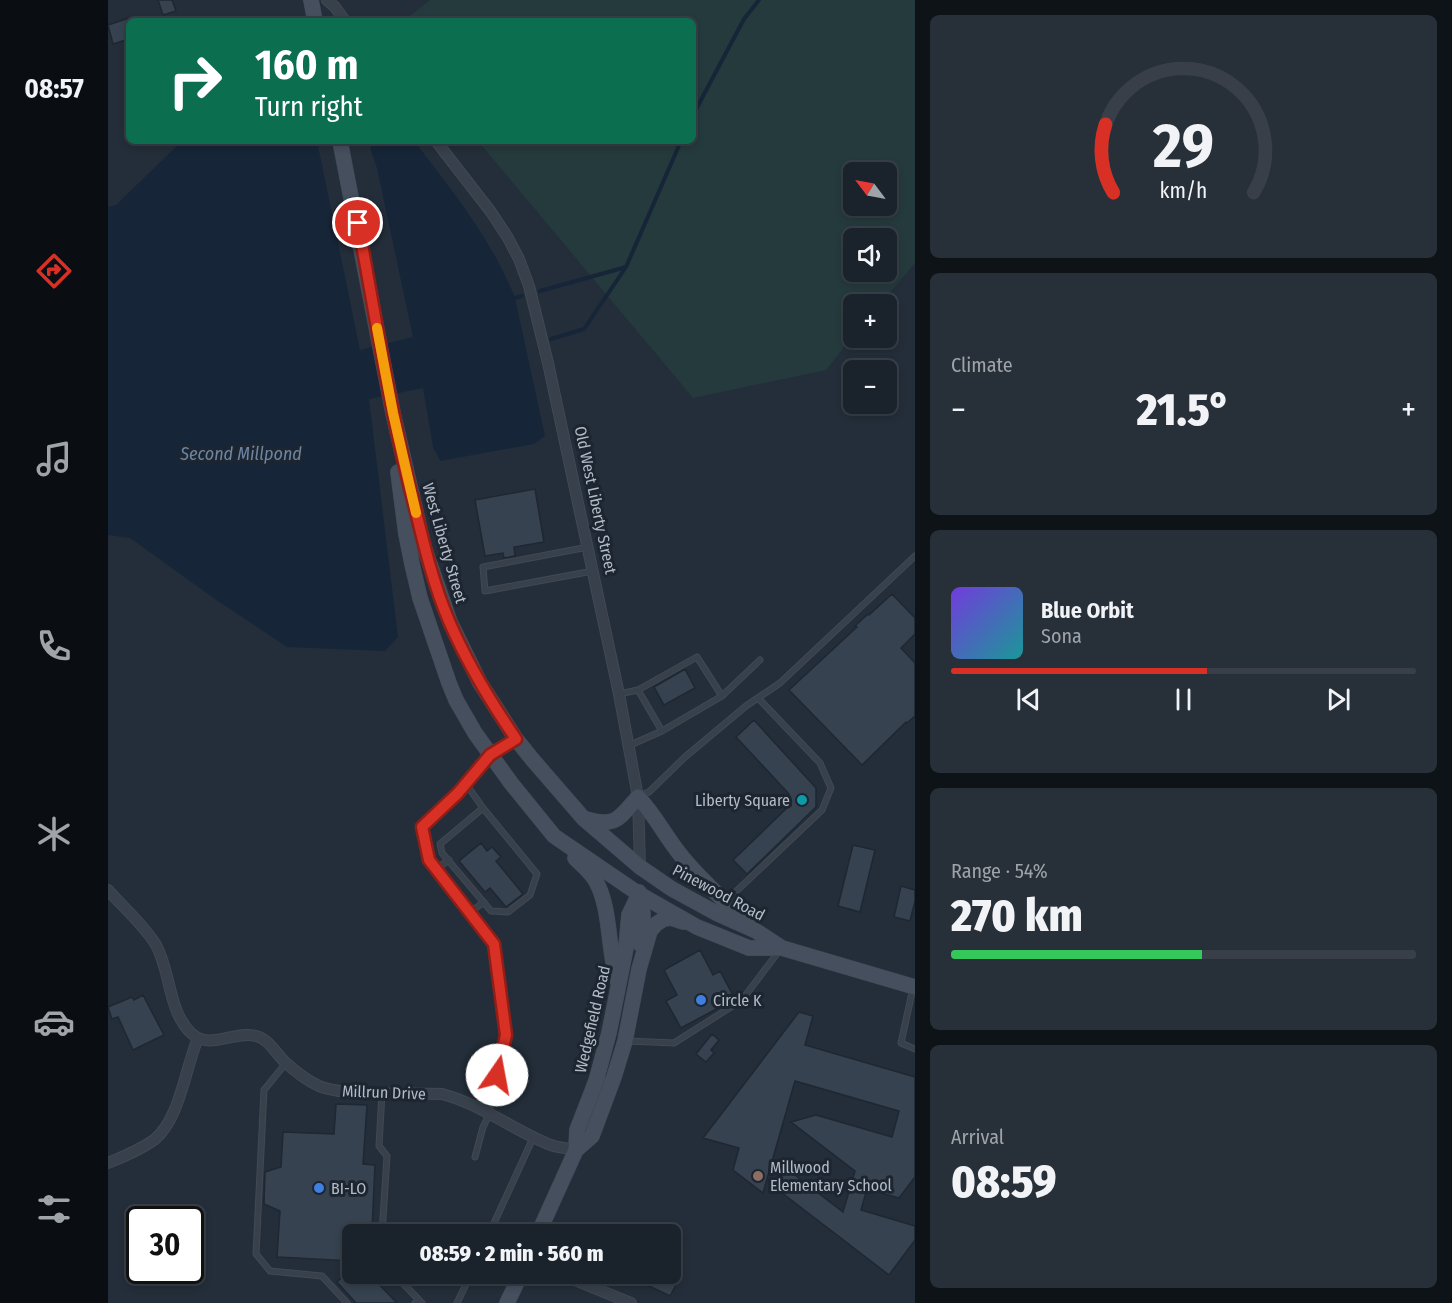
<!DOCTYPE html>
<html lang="en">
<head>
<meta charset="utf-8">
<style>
	:root { --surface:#1a222c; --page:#272f38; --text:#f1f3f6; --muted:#9fa4a9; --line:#383f48; --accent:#d93025 }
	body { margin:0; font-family:"Fira Sans Condensed",sans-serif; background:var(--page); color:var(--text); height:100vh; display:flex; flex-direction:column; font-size:22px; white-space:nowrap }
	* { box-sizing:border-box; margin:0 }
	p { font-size:20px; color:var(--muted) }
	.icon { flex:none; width:33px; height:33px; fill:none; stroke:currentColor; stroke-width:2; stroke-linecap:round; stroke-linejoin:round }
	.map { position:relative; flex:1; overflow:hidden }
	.drawer { display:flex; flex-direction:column; gap:15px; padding:15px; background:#0e1318; width:537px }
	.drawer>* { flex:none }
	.hud { position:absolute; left:18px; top:18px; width:570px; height:126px; border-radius:9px; box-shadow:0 3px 9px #0003,0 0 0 2px var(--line); background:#0b6e4f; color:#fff; overflow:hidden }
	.needle { width:39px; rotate:302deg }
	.fabs { position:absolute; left:735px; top:162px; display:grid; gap:12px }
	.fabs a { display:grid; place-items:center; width:54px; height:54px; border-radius:9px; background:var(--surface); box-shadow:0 3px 9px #0003,0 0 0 2px var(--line); font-size:30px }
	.speed { position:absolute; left:18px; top:1206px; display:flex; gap:12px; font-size:30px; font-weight:700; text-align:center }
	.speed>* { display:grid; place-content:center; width:78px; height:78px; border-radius:50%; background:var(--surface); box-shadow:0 3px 9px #0003,0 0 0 2px var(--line); line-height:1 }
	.speed .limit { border:3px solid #111; border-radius:9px; background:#fff; color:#111 }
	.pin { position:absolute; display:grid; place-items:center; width:51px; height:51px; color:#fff; margin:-26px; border:3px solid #fff; border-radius:50%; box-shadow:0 2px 6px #0007 }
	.me { position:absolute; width:66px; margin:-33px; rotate:12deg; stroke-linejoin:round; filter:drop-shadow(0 0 4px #0008) }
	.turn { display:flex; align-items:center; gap:21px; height:126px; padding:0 30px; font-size:27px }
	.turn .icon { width:78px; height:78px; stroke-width:2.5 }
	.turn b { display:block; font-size:42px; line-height:51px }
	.big { font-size:45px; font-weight:800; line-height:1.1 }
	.drawer .widget { flex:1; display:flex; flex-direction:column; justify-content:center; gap:9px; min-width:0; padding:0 21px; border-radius:9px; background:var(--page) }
	.drawer .dial { align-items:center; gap:0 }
	.dial svg { height:156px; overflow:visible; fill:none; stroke:var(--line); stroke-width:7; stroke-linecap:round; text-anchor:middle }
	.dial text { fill:var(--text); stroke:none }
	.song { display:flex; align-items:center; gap:18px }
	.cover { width:72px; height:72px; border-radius:9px; background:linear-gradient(135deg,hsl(260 70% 55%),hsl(180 70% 35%)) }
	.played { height:6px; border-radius:3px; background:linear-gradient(90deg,var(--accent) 55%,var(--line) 55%) }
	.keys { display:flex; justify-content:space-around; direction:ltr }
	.heat { display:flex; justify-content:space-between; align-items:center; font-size:33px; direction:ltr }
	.charge { height:9px; border-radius:4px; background:linear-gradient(90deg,#34c759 54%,var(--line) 0) }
	.trip { position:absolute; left:234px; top:1224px; width:339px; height:60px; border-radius:9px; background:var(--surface); box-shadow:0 3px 9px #0003,0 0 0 2px var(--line); font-weight:800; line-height:60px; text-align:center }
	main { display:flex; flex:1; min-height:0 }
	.menu { display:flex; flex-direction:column; width:108px; justify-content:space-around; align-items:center; background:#0a0e12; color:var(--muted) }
	.menu .icon { width:42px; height:42px }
	.menu .selected { color:var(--accent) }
	.menu b { font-size:27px; color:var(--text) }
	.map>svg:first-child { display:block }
	.green { fill:#253a3c; fill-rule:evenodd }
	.water { fill:#172538 }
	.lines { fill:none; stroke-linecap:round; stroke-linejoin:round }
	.stream { stroke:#172538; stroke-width:4 }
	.building { fill:#364250; stroke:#1e2732; stroke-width:1.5 }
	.lane-casing { stroke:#404954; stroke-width:7 }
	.street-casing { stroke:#404954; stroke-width:12 }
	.secondary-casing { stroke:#404954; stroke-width:16 }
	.lane { stroke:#37404b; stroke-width:5 }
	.street { stroke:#37404b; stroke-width:10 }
	.secondary { stroke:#454f5e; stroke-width:15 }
	.route-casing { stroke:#8d1f18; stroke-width:15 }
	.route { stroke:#d93025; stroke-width:10 }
	.slow { stroke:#f59e0b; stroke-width:10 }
	.culture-dot { fill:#0f9aa8; stroke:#1c2530; stroke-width:2 }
	.shop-dot { fill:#3f7fe0; stroke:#1c2530; stroke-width:2 }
	.education-dot { fill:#8d6e63; stroke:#1c2530; stroke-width:2 }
	.labels { text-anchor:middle; stroke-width:6; stroke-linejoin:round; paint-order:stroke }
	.street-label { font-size:16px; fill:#b2bbc6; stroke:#1c2530 }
	.poi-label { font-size:16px; fill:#b2bbc6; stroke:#1c2530; text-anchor:start }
	.water-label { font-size:18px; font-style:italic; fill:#6d86a4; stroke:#1c2530 }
</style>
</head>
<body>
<main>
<nav class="menu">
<b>08:57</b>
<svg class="icon selected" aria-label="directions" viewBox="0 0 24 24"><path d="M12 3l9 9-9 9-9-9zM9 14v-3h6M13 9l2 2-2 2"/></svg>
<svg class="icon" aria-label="music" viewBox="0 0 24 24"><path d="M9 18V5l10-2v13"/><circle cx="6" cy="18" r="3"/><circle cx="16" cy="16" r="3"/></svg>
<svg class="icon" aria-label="phone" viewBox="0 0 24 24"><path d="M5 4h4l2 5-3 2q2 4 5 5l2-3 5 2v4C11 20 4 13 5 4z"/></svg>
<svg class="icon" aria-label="climate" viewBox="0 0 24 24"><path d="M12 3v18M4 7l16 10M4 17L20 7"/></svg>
<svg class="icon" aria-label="car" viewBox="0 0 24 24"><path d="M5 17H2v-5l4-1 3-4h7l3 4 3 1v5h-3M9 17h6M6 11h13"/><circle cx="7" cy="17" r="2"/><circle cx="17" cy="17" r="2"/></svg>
<svg class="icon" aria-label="filters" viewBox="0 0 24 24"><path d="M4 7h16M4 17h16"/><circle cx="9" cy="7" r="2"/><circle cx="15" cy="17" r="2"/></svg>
</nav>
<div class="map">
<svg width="807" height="1303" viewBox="0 0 807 1303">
	<rect width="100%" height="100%" fill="#232e3a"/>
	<path class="green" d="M 322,0 L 807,0 L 807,263 L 772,304 L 746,304 L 745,336 L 718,370 L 585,398 L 370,141 L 585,141 L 585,21 L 295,21 ZM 746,172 L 778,172 L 778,206 L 746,206 ZM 746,238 L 778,238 L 778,272 L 746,272 Z"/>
	<path class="water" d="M 74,141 L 209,141 L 252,350 L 305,337 L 269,168 L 263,151 L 262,141 L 306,141 C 344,190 384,240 407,298 L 437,436 L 426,444 L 332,461 L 325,447 L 315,388 L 261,399 L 290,637 L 277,651 L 179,647 L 107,599 L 22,538 L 0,535 L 0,207 L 8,205 Z"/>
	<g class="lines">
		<path class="stream" d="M 585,115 L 636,19 L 651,0
			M 432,291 L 518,267
			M 407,298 L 414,296
			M 443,339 L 476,329 L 518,267 L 573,141"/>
	</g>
	<path class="building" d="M 50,0 L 64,0 L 68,11 L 55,15 Z
		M 21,18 L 21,39 L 5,44 L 0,25 Z
		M 427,489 L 436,542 L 406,547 L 407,556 L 396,558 L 395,553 L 377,556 L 367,500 Z
		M 784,594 L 807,618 L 807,634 L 793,648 L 807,663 L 807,716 L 799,723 L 798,722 L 754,765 L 681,690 L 749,627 L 747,626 L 760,614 L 761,615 Z
		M 577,669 L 587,688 L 556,705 L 546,687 Z
		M 646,720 L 708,788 L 708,807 L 639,874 L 625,860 L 681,806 L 681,794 L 628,737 Z
		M 373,843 L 379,851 L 384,847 L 393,857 L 388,861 L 415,894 L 398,907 L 382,888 L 377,892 L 351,861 Z
		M 745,845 L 767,850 L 752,912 L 730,906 Z
		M 793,886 L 807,890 L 807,901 L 802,921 L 786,917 Z
		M 592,950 L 605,975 L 612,971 L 627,999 L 573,1028 L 558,1001 L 569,995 L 556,970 Z
		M 35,995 L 56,1035 L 25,1050 L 10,1017 L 4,1019 L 0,1007 L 24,997 L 26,1000 Z
		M 691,1012 L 705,1016 L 697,1045 L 807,1077 L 807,1177 L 791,1198 L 759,1189 L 753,1210 L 807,1226 L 807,1240 L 781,1275 L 665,1186 L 679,1169 L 735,1212 L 747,1171 L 683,1122 L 708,1115 L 784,1137 L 791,1111 L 687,1081 L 655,1193 L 625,1170 L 631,1148 L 595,1138 Z
		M 604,1034 L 611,1040 L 603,1050 L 606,1053 L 598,1062 L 588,1054 Z
		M 228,1104 L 259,1105 L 255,1164 L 267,1165 L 264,1230 L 253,1230 L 253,1234 L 244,1234 L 244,1261 L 169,1257 L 172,1211 L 156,1204 L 157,1172 L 173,1167 L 175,1132 L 226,1134 Z
		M 244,1268 L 244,1274 L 261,1274 L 289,1303 L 248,1303 L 229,1282 Z
		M 543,1274 L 556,1274 L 570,1281 L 562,1296 L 537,1284 Z"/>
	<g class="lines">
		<g class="lane-casing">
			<path id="lane" d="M 480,547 L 375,567 L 377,591 L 485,571
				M 511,694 L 530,690
				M 614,696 L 652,660
				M 520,746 L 554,731 L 614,696 L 589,657 L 530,690 L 554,731
				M 358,784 L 375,808 L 332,844 L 334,853 L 383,911 L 400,912 L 422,895 L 429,874 L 375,808
				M 531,796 L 541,792 L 577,757 L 638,706 L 672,683 L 807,556
				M 328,869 L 341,860
				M 619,900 L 714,810 L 723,788 L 712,763 L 650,698
				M 361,913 L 376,902
				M 805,988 L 793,1043 L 807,1049
				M 519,1041 L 566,1043 L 634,1000 L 671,951
				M 178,1063 L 156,1090 L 148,1254 L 162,1271 L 214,1276 L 239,1303
				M 367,1157 L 375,1127 L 382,1113
				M 274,1234 L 279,1156 L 271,1146 L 274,1092
				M 381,1234 L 425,1138
				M 286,1274 L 311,1300
				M 307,1303 L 311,1300 L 314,1303
				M 349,1303 L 363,1274"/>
		</g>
		<g class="street-casing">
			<path id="street" d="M 219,0 L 227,7 L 237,21
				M 328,141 L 383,212 L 400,238 L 411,259 L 421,286 L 440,363 L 511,694 L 530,797 L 532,867
				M 0,890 C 15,907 37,926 48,945 C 63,972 60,1011 83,1033 C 102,1051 126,1030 148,1036 C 161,1039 168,1054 178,1063 C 187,1071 200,1081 211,1086 C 236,1097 303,1092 334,1094 C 372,1104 404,1129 440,1144 C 449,1148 459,1148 468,1150
				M 378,1111 L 385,1095 L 397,1035 L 386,944 L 321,860 L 314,827 L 350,793 L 382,755 L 408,739
				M 0,1163 C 15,1157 33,1149 46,1140 C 72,1119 77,1069 90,1038
				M 452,1274 L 523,1303"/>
		</g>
		<g class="secondary-casing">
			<path id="secondary" d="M 203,0 L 207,21
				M 232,141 L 285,413 L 316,547 L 342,622 L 372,683 L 408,739 L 424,759 L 476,819 L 532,867 L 564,889 L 610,914 L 648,931 L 674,948 L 807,987
				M 290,472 L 298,534 L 304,564 L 312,598 L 341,683 L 348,700 L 367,733 L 403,783 L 446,836 L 531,894 L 589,927 L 641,948 L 674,948
				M 478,819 C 508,828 511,818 530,797 C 547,815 556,834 571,853 C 591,879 616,900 640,923
				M 467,858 C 473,864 481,871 486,878 C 504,906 499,952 510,982
				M 531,892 L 535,914 L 533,945
				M 468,1150 L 484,1136 L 506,1077 L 517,1041 L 531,969 L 542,931 L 548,924 L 556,919 L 563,918 L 575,922
				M 430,1234 L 468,1150 L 469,1130 L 488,1081 L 501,1033 L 518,948 L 521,915 L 531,894
				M 399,1303 L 413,1274"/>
		</g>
		<use href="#lane" class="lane"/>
		<use href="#street" class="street"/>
		<use href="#secondary" class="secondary"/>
	</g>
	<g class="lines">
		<g class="route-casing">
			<path id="route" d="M 250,223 C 268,319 283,417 308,512 C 317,549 326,586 341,621 C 359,663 382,701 408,739 L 382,755 L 350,793 L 314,827 L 321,860 L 386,944 L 398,1035 L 389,1075"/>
		</g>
		<use href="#route" class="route"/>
		<path class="slow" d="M 269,328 L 285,413 L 308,513"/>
	</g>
	<circle class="culture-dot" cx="694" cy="800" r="6"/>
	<g class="shop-dot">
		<circle cx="593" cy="1000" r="6"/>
		<circle cx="211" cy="1188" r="6"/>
	</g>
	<circle class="education-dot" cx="650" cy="1176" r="6"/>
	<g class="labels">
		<g class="street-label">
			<text transform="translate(488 500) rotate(78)" y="6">Old West Liberty Street</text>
			<text transform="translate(337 543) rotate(74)" y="6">West Liberty Street</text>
			<text transform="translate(611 892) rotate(28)" y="6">Pinewood Road</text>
			<text transform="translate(484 1019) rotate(-77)" y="6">Wedgefield Road</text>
			<text transform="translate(276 1092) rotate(2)" y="6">Millrun Drive</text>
		</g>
		<g class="poi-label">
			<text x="682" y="806" text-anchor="end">Liberty Square</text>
			<text x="605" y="1006">Circle K</text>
			<text x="662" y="1173">Millwood<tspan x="662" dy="18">Elementary School</tspan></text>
			<text x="223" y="1194">BI-LO</text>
		</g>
		<g class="water-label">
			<text x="133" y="460">Second Millpond</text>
		</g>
	</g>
</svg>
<div class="fabs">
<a><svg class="needle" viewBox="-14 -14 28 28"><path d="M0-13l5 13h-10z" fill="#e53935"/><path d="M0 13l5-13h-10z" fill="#9fa4a9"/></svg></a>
<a><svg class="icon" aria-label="sound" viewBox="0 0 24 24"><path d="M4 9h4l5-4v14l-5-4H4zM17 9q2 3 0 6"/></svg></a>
<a>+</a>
<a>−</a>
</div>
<div class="speed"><div class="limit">30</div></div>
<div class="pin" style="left:250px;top:223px;background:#d93025"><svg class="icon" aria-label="arrive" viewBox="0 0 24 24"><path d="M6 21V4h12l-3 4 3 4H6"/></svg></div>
<svg class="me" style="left:389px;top:1075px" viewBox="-20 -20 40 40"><circle r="19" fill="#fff"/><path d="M0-13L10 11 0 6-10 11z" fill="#d93025"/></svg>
<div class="trip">08:59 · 2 min · 560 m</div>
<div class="hud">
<div class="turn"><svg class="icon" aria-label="right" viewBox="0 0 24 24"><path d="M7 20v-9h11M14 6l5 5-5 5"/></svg><div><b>160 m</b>Turn right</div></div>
</div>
</div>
<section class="drawer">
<div class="widget dial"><svg viewBox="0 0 100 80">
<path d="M14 69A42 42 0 1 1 86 69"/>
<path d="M14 69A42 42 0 0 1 10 34" stroke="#d93025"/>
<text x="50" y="56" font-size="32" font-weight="700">29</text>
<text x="50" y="72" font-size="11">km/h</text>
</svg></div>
<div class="widget"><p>Climate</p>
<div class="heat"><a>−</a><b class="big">21.5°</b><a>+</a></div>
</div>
<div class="widget">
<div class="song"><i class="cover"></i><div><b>Blue Orbit</b><p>Sona</p></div></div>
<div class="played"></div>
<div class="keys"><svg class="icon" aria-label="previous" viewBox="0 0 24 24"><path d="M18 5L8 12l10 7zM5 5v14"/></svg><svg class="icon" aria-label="pause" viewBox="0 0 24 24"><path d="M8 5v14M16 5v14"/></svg><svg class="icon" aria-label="next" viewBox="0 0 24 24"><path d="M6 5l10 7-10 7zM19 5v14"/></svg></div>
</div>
<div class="widget"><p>Range · 54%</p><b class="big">270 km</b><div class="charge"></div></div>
<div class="widget"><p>Arrival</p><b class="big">08:59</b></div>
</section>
</main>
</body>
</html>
